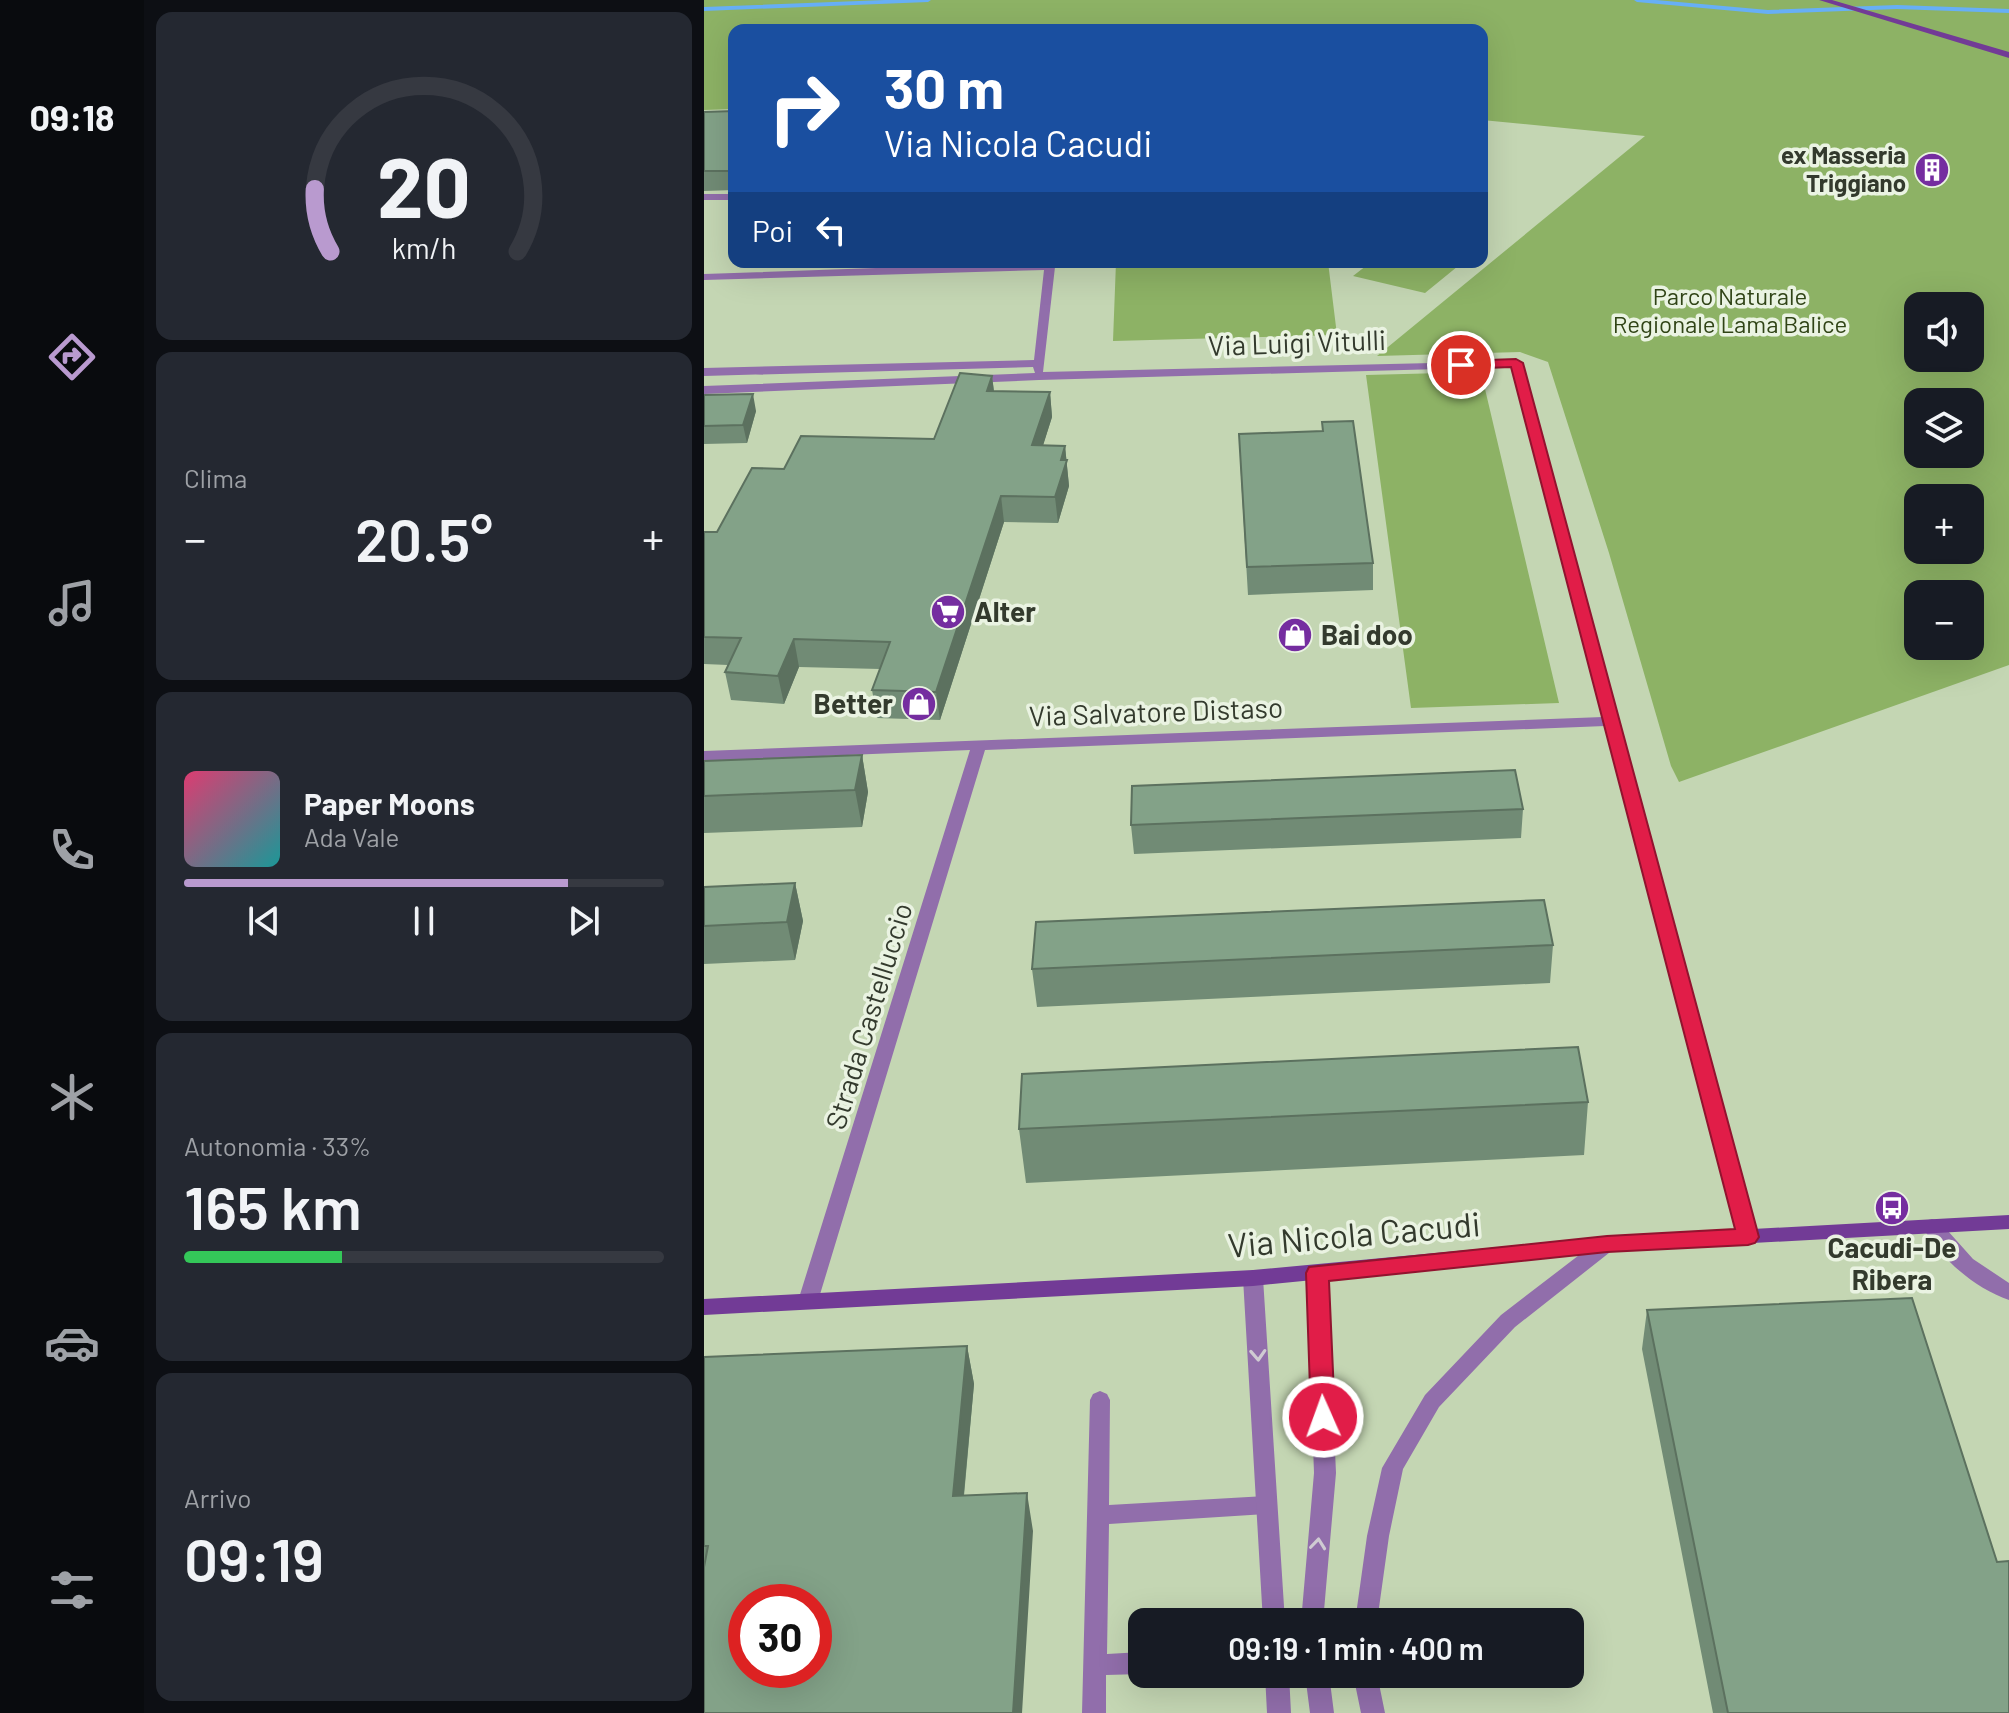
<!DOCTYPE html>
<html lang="it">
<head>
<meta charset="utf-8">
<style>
	:root { --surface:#171b24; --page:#242831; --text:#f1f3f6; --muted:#9ea1a6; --line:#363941; --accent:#b99acf }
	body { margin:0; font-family:Barlow,sans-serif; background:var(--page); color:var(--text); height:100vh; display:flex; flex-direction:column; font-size:30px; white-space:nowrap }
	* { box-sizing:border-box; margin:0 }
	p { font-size:26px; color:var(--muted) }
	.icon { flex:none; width:44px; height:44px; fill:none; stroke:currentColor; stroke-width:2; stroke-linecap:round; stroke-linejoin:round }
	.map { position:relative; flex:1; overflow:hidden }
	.side { display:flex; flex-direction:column; gap:12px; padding:12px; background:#0d0f14; width:560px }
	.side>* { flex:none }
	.banner { position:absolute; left:24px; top:24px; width:760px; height:244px; border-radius:16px; box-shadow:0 8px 32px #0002; background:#1a4fa0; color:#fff; overflow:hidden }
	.tools { position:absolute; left:1200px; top:292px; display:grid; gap:16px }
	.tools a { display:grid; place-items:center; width:80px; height:80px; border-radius:16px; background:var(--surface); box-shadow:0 8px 32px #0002; font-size:40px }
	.speed { position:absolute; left:24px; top:1584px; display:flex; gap:16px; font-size:40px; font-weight:700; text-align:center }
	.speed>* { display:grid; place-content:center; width:104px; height:104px; border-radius:50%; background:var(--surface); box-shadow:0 8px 32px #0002; line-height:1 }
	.speed .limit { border:12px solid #d22; background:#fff; color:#111 }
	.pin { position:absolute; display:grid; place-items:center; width:68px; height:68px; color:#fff; margin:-34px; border:4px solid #fff; border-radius:50%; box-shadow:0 2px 8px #0007 }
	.me { position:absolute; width:88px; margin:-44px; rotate:358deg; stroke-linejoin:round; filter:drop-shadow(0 0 6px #0008) }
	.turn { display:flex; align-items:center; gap:28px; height:168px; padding:0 24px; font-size:36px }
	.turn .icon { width:104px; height:104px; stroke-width:2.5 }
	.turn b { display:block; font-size:56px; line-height:68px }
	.then { display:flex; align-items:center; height:76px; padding:0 24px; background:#0003; gap:16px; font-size:30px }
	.big { font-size:60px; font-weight:600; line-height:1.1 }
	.side .card { flex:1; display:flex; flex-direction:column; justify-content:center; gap:12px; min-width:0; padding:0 28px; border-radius:16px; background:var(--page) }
	.side .dial { align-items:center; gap:0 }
	.dial svg { height:208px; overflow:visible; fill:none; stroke:var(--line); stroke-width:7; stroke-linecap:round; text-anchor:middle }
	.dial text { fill:var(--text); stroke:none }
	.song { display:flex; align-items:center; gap:24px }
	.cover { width:96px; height:96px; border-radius:12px; background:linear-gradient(135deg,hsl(340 70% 55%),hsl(180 70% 35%)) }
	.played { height:8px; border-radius:4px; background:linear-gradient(90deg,var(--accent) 80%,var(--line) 80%) }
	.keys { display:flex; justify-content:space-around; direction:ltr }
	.heat { display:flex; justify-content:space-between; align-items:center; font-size:44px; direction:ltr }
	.charge { height:12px; border-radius:6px; background:linear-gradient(90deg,#34c759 33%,var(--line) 0) }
	.trip { position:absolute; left:424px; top:1608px; width:456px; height:80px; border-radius:16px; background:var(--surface); box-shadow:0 8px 32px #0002; font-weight:600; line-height:80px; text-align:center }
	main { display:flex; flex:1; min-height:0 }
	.menu { display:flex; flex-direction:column; width:144px; justify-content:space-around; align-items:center; background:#090b0e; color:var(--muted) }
	.menu .icon { width:56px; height:56px }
	.menu .selected { color:var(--accent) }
	.menu b { font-size:36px; color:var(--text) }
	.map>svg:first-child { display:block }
	.green { fill:#8db265; fill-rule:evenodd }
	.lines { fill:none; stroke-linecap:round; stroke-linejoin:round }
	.stream { fill:#67aff6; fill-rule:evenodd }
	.lane { fill:#916eab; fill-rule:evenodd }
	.street { fill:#916eab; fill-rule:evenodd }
	.secondary { fill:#723b96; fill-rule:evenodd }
	.wall { fill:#718b75 }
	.shaded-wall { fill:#5c715f }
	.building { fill:#83a288; stroke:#5c715f; stroke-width:2; fill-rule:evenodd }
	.oneway { stroke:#cfcbd2 }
	.route { fill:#e11d48; stroke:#92132f; stroke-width:2 }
	.labels { text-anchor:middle; stroke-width:7; stroke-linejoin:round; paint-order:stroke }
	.far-poi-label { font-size:24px; font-weight:bold; fill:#333a2d; stroke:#eaf3e2; text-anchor:end }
	.far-park-label { font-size:24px; fill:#304416; stroke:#eaf3e2 }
	.street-label { font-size:28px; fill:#333a2d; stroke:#eaf3e2 }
	.poi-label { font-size:28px; font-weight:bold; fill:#333a2d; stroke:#eaf3e2; text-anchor:start }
	.near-street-label { font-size:34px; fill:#333a2d; stroke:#eaf3e2 }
</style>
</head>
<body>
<main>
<nav class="menu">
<b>09:18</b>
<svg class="icon selected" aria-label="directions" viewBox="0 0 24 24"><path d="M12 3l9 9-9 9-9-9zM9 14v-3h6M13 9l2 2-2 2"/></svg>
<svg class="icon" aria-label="music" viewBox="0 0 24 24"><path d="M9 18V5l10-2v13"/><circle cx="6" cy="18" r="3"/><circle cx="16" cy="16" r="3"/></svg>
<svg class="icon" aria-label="phone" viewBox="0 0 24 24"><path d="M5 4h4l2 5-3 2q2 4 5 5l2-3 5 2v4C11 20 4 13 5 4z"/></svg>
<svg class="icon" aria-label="climate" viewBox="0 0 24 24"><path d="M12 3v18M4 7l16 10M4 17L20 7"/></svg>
<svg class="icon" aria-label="car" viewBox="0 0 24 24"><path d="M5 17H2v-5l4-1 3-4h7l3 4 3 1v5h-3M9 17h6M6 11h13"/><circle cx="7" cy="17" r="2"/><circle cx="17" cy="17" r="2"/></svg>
<svg class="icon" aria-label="filters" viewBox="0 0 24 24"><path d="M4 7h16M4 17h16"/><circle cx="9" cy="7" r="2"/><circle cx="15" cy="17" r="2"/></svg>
</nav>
<section class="side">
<div class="card dial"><svg viewBox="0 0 100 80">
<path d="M14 69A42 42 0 1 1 86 69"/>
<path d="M14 69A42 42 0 0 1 8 45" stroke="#b99acf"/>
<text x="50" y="56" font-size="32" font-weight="700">20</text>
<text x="50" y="72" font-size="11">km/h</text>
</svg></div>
<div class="card"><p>Clima</p>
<div class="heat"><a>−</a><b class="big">20.5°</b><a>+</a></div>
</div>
<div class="card">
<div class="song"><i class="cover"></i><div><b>Paper Moons</b><p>Ada Vale</p></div></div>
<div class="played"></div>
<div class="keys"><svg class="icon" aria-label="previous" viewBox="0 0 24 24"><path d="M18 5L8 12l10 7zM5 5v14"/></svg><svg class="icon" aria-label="pause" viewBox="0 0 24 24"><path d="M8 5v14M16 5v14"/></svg><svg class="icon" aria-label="next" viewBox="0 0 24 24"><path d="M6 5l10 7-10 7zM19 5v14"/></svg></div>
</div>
<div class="card"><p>Autonomia · 33%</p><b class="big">165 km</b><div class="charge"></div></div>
<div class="card"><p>Arrivo</p><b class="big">09:19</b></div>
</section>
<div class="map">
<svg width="1305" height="1713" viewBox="0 0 1305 1713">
	<rect width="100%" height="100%" fill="#c4d6b3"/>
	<path class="green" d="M 0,0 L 1305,0 L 1305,665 L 975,782 L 967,766 L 905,553 L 844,362 L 816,352 L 673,356 L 941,136 L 778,120 L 778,30 L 30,30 L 30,109 L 0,110 ZM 1214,306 L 1266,306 L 1266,358 L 1214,358 ZM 1214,402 L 1266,402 L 1266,454 L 1214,454 ZM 1214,498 L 1266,498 L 1266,550 L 1214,550 ZM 1214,594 L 1266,594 L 1266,646 L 1214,646 Z
		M 412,262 L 624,262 L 633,335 L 409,341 Z
		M 667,262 L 759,262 L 721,293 L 649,276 Z
		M 777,372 L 855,703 L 707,708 L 662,375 Z"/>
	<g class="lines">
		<path class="stream" d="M 181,0 L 227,0 L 224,2 L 0,11 L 0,7 Z
			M 930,0 L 952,0 L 1064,10 L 1193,5 L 1305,9 L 1305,13 L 1193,9 L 1064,14 L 933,2 Z"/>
		<path class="lane" d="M 1228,1219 L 1235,1221 L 1269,1259 L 1305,1283 L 1305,1300 C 1270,1288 1236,1258 1218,1226 L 1221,1221 Z
			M 396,1391 L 403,1394 L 406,1400 L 405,1505 L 562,1496 L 570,1498 L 573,1505 L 570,1512 L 562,1514 L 405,1524 L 403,1654 L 438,1652 L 438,1674 L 402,1675 L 402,1713 L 378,1713 L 386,1400 L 389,1394 Z"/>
		<path class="street" d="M 0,194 L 30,194 L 30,200 L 0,200 Z
			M 341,262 L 351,262 L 351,267 L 339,372 L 816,361 L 1054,1237 L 1051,1242 L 1044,1244 L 1037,1242 L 1034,1237 L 901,726 L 281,750 L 114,1301 L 111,1307 L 104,1309 L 97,1307 L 94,1301 L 266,750 L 0,761 L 0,751 L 899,717 L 807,367 L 335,380 L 0,394 L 0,386 L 331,373 L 329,367 L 0,376 L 0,368 L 330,360 L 340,270 L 0,280 L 0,274 Z
			M 903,1237 L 910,1239 L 913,1244 L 910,1249 L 811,1327 L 735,1407 L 699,1469 L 685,1536 L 673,1622 L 651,1622 L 663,1536 L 678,1468 L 721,1395 L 797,1315 L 896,1239 Z
			M 613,1265 L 620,1268 L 623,1273 L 632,1473 L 619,1622 L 597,1622 L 610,1473 L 603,1273 L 606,1268 Z
			M 549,1270 L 556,1273 L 559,1278 L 581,1622 L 559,1622 L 539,1278 L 542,1273 Z
			M 561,1674 L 585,1674 L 587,1713 L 563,1713 Z
			M 601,1674 L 625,1674 L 630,1713 L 606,1713 Z
			M 649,1674 L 673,1674 L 681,1713 L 657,1713 Z"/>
		<path class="secondary" d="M 1115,0 L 1128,0 L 1305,52 L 1305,58 Z
			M 1305,1215 L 1305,1229 L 903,1251 L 549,1286 L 0,1315 L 0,1299 L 549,1270 L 903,1237 Z"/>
	</g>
	<path class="wall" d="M 30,111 L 30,190 L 0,191 L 0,112 Z
		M 288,376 L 290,391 L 346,392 L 348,417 L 339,445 L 361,446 L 365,486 L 354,523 L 300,522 L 236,720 L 173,718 L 168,690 L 176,669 L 95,667 L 80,704 L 27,700 L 21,672 L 24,665 L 0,664 L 0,532 L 13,532 L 80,469 L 230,439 Z
		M 0,395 L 52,411 L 43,443 L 0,444 Z
		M 618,422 L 669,563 L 669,590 L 544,595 L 536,460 L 618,431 Z
		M 158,755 L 164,792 L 158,827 L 0,833 L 0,761 Z
		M 819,809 L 817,838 L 430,854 L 427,825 Z
		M 91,883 L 99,921 L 91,960 L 0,964 L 0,887 Z
		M 332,922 L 849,945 L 846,983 L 333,1007 L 328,969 Z
		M 884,1102 L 880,1155 L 322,1183 L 315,1129 Z
		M 943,1310 L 1305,1713 L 1009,1713 L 938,1349 Z
		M 263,1346 L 270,1384 L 260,1496 L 329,1531 L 0,1713 L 0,1357 Z"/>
	<path class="shaded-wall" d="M 288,376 L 291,401 L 283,391 Z
		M 346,392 L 348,417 L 331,471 L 328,445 Z
		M 49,394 L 52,411 L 43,443 L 39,425 Z
		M 361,446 L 365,486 L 354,523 L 351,497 L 357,460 Z
		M 297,496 L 300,522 L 236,720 L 232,692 Z
		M 90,639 L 95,667 L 80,704 L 74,676 Z
		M 158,755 L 164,792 L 158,827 L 151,790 Z
		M 91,883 L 99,921 L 91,960 L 83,922 Z
		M 263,1346 L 270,1384 L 256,1535 L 249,1496 Z
		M 323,1493 L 329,1531 L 318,1713 L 309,1713 Z"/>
	<path class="building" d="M 30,111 L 30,171 L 0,171 L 0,112 Z
		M 256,373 L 288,376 L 283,391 L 346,392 L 328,445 L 361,446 L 357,460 L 363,460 L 351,497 L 297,496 L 232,692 L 168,690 L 186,642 L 90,639 L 74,676 L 21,672 L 37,638 L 0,637 L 0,532 L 13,532 L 48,468 L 80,469 L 97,436 L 230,439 Z
		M 49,394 L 39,425 L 0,426 L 0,395 Z
		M 649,421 L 669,563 L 543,567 L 535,434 L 619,431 L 618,422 Z
		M 158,755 L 151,790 L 0,796 L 0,761 Z
		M 811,770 L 819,809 L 427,825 L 428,786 Z
		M 91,883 L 83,922 L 0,926 L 0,887 Z
		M 840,900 L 849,945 L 328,969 L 332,922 Z
		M 874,1047 L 884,1102 L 315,1129 L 318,1074 Z
		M 1208,1298 L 1293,1562 L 1305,1561 L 1305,1713 L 1024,1713 L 943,1310 Z
		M 263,1346 L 249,1496 L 323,1493 L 309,1713 L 0,1713 L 0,1567 L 4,1546 L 0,1546 L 0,1357 ZM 42,1602 L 110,1602 L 110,1670 L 42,1670 Z"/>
	<defs><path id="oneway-chevron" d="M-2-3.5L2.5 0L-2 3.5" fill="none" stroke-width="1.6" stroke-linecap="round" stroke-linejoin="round" transform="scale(2)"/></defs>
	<g class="oneway">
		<use href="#oneway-chevron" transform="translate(554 1355) rotate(87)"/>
		<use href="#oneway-chevron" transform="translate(614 1544) rotate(-84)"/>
	</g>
	<path class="route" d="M 812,359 L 819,363 L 1055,1237 L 1051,1243 L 1044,1245 L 903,1252 L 625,1281 L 631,1417 L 628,1424 L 619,1426 L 611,1424 L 607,1417 L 602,1273 L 605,1267 L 903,1236 L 1031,1229 L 807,367 L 757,369 L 750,365 L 757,361 Z"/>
	<defs>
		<g id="building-disc" transform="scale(1.8)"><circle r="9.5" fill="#752da0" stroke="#eaf3e2"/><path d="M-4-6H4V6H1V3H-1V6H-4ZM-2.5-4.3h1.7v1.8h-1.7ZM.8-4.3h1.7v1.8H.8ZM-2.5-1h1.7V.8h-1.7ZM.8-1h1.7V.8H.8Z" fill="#fff"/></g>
		<g id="supermarket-disc" transform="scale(1.8)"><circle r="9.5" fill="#752da0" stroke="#eaf3e2"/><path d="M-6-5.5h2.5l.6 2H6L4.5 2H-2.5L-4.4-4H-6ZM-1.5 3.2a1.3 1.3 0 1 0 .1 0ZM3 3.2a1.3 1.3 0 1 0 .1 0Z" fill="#fff"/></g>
		<g id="shop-disc" transform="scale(1.8)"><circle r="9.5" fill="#752da0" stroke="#eaf3e2"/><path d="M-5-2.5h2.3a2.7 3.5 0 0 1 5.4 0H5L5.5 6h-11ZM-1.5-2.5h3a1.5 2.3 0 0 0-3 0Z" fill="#fff"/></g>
		<g id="bus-disc" transform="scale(1.8)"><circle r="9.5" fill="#752da0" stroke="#eaf3e2"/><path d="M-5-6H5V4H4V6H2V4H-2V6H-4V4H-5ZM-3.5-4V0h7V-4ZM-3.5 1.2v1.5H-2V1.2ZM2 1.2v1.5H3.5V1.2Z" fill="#fff"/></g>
	</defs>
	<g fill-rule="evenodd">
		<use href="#building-disc" x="1228" y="170"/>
		<use href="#supermarket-disc" x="244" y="612"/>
		<use href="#shop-disc" x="591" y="635"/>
		<use href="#shop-disc" x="215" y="704"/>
		<use href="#bus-disc" x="1188" y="1208"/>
	</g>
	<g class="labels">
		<g class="far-poi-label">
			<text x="1202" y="164">ex Masseria<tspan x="1202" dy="28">Triggiano</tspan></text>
		</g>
		<g class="far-park-label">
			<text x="1026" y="305">Parco Naturale<tspan x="1026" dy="28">Regionale Lama Balice</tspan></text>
		</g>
		<g class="street-label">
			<text transform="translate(593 343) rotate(-2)" y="10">Via Luigi Vitulli</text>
			<text transform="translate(452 712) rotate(-2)" y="10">Via Salvatore Distaso</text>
			<text transform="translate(165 1016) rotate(-73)" y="10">Strada Castelluccio</text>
		</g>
		<g class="poi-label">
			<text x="270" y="622">Alter</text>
			<text x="617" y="645">Bai doo</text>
			<text x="189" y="714" text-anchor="end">Better</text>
			<text x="1188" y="1258" text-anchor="middle">Cacudi-De<tspan x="1188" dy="32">Ribera</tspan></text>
		</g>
		<g class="near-street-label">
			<text transform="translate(650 1235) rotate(-5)" y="12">Via Nicola Cacudi</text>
		</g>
	</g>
</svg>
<div class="tools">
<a><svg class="icon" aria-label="sound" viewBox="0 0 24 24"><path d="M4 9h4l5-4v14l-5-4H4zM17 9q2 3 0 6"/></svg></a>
<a><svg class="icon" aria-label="layers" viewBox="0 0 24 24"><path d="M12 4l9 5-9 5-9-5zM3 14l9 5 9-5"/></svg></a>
<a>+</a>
<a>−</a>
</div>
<div class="speed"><div class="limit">30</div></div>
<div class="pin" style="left:757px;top:365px;background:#d93025"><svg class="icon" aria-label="arrive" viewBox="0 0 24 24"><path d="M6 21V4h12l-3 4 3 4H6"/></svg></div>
<svg class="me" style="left:619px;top:1417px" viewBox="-20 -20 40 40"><circle r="17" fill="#e11d48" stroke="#fff" stroke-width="3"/><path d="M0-11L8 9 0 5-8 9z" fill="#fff"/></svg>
<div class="trip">09:19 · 1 min · 400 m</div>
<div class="banner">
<div class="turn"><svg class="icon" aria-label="right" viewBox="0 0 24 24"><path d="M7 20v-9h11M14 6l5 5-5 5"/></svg><div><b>30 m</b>Via Nicola Cacudi</div></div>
<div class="then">Poi<svg class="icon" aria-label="left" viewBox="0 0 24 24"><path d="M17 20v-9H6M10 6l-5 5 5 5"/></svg></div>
</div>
</div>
</main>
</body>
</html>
